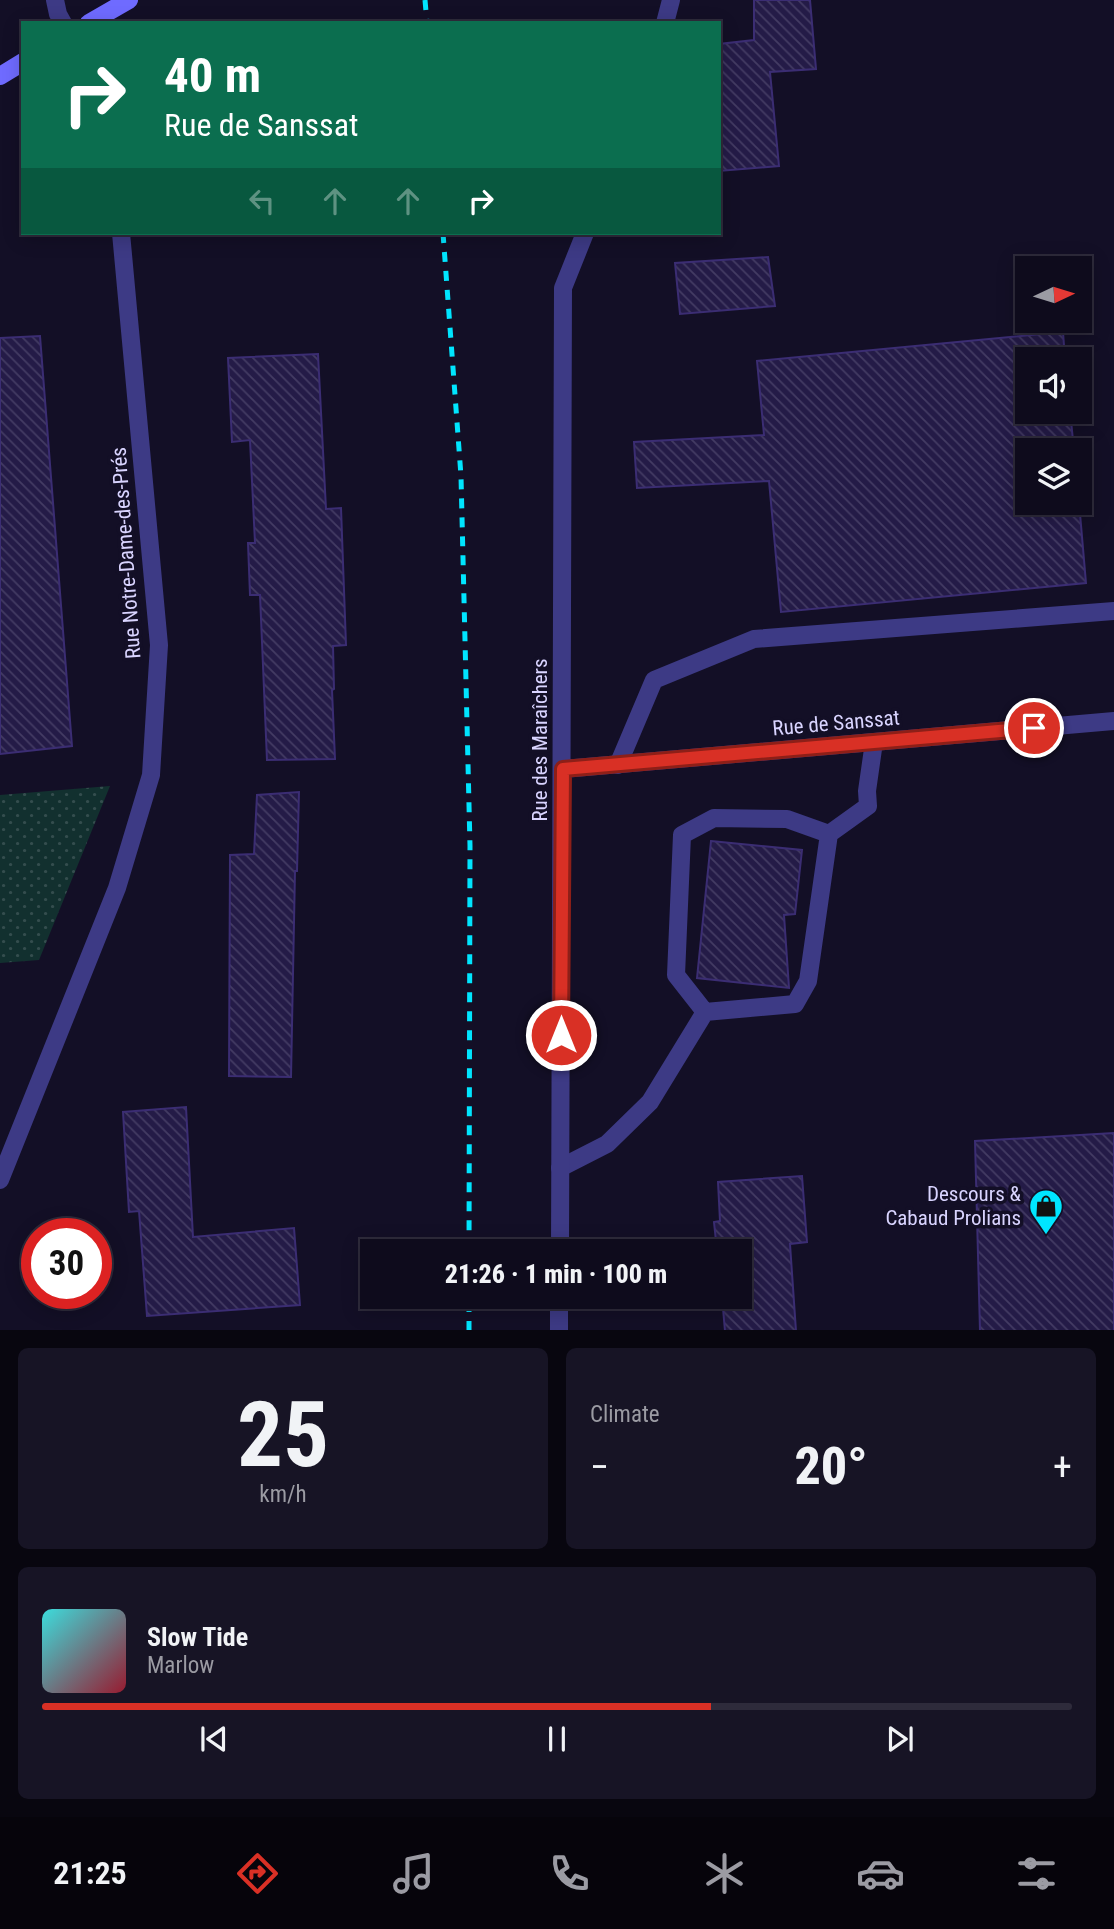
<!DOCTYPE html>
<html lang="en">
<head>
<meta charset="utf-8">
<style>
	:root { --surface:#0e0b1c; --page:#171425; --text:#f1f3f6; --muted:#9b9ba3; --line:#2e2b3b; --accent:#d93025 }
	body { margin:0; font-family:"Roboto Condensed",sans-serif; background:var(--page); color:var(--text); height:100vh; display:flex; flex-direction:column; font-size:26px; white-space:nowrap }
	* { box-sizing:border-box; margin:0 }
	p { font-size:23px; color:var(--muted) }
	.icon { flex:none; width:38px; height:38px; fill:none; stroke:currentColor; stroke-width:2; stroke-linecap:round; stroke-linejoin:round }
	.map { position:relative; height:1330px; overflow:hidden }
	.side { display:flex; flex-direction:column; gap:18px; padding:18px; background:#08060f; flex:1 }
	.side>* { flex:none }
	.guide { position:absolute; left:21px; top:21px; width:700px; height:214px; border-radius:0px; box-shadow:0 4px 18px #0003,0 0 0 2px var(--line); background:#0b6e4f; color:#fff; overflow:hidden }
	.needle { width:46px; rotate:86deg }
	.buttons { position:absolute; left:1015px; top:256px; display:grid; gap:14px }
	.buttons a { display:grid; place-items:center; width:77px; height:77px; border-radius:0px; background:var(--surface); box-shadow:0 4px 18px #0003,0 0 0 2px var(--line); font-size:35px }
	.speed { position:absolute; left:21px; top:1218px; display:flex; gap:14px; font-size:35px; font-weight:700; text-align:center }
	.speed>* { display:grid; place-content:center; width:91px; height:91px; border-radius:50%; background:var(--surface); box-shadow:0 4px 18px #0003,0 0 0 2px var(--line); line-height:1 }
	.speed .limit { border:10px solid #d22; background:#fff; color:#111 }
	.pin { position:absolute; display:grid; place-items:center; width:60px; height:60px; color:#fff; margin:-30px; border:4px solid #fff; border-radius:50%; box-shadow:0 2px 7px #0007 }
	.me { position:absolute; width:77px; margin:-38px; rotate:0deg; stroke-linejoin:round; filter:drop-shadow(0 0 5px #0008) }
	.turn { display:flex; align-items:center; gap:24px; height:147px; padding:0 28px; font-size:32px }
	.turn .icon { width:91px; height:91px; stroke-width:2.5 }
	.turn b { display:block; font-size:49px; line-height:60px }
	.lanes { display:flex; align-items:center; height:66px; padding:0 28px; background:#0003; justify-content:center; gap:35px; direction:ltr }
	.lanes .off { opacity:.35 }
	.big { font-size:52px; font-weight:800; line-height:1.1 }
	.side .widget { flex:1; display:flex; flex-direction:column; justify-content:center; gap:10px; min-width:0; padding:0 24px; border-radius:10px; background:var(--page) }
	.side .dial { align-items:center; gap:0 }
	.dial b { font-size:91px; line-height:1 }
	.song { display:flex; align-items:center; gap:21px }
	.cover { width:84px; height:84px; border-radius:10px; background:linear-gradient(135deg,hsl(180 70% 55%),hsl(350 70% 35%)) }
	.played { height:7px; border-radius:4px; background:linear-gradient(90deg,var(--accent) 65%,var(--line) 65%) }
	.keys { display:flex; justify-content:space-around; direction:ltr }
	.heat { display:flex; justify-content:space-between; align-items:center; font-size:38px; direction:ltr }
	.side .tiles { flex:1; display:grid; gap:18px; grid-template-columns:1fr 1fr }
	.widget:last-child { grid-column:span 2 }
	.trip { position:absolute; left:360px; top:1239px; width:392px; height:70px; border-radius:0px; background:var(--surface); box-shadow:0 4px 18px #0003,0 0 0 2px var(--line); font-weight:800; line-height:70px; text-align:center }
	.tabs { display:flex; height:112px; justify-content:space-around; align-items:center; background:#06040b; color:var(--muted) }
	.tabs .icon { width:49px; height:49px }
	.tabs .active { color:var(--accent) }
	.tabs b { font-size:32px; color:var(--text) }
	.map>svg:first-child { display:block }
	.grass { fill:url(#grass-dots) }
	.building { fill:url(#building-back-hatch); stroke:#3b2d73; stroke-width:2 }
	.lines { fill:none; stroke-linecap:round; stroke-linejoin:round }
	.service { stroke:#3d3a85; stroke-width:18 }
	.minor { stroke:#3d3a85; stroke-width:18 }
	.secondary { stroke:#6f6bff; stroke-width:18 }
	.rail { stroke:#00e5ff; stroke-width:5; stroke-dasharray:10 9; stroke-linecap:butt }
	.route-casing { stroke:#8d1f18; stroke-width:18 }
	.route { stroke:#d93025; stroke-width:12 }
	.labels { text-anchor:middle; stroke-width:7; stroke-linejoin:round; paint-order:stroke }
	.street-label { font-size:21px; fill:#d9d4ff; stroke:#130f26 }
	.poi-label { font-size:21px; fill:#d9d4ff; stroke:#130f26; text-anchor:end }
</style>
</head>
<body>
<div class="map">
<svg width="1114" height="1331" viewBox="0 0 1114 1331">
	<defs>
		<pattern id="grass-dots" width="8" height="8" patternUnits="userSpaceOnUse" patternTransform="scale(1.75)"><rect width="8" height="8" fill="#12302f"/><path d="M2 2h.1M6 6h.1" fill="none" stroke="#344d4e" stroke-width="1.8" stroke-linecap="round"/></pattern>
		<pattern id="building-back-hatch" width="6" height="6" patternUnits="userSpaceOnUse" patternTransform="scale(1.75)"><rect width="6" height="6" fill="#241b47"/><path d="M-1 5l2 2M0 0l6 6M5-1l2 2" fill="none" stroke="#433b63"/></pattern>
	</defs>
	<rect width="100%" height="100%" fill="#130f26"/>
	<path class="grass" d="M 110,786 L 39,960 L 0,963 L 0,795 Z"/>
	<path class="building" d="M 754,0 L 810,0 L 816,69 L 770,72 L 779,166 L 719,171 L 719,44 L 754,40 Z
		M 768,257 L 775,306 L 680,314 L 675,263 Z
		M 1063,332 L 1065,359 L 1027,359 L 1027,411 L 1070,411 L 1074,450 L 1027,450 L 1027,502 L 1079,502 L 1086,583 L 781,612 L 769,481 L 637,488 L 634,442 L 764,435 L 757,361 Z
		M 40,336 L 72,746 L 0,754 L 0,338 Z
		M 318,354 L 326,509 L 341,508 L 346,645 L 333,646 L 334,689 L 332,690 L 335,759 L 267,760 L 260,595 L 250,595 L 248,543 L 255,543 L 250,440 L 232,442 L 228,358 Z
		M 299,792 L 297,871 L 295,871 L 291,1077 L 229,1076 L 230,855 L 254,854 L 257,795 Z
		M 711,841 L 802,850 L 795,914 L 784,915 L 789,988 L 697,978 Z
		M 186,1107 L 193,1237 L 294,1228 L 300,1305 L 147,1316 L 139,1211 L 129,1212 L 123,1112 Z
		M 1114,1133 L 1114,1331 L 980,1331 L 975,1141 Z
		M 802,1176 L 807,1242 L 790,1244 L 796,1331 L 725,1331 L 722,1297 L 740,1297 L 740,1251 L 717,1251 L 714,1222 L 720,1221 L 718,1182 Z"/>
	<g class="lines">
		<path class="service" d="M 618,765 L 654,680 L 754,639 L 1114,611
			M 705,1012 L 676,975 L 682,835 L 714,818 L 787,819 L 829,834
			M 560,1168 L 607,1144 L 650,1102 L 705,1012 L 795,1004 L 808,981 L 829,834 L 868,806 L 867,791 L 874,742"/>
		<path class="minor" d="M 55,0 L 58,14 L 63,23
			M 665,23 L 671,0
			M 563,769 L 1114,721
			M 0,1180 L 117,888 L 151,775 L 159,645 L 121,233
			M 560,1251 L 563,288 L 585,233
			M 559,1331 L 559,1297"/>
		<path class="secondary" d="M 89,23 L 129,0
			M 0,76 L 23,62"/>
		<path class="rail" d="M 425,0 L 427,23
			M 443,233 L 461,476 L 470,846 L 469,1251
			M 469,1331 L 469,1297"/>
	</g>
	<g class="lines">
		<g class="route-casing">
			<path id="route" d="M 561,1035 L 563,769 L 1034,728"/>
		</g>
		<use href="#route" class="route"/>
	</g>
	<defs>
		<g id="shop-pin" transform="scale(1.75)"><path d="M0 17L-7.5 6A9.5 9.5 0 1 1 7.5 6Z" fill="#00e5ff" stroke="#130f26"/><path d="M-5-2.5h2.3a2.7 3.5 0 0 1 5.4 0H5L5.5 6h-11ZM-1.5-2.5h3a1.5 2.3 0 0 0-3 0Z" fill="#111"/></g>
	</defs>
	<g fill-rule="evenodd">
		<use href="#shop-pin" x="1046" y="1206"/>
	</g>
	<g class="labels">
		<g class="street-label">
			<text transform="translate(126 553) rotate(-94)" y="7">Rue Notre-Dame-des-Prés</text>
			<text transform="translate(836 723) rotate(-5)" y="7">Rue de Sanssat</text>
			<text transform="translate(540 740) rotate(-90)" y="7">Rue des Maraîchers</text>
		</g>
		<g class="poi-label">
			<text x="1021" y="1201">Descours &amp;<tspan x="1021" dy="24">Cabaud Prolians</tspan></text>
		</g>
	</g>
</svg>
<div class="buttons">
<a><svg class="needle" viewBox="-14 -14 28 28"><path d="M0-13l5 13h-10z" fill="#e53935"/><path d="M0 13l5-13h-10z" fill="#9b9ba3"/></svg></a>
<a><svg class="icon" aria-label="sound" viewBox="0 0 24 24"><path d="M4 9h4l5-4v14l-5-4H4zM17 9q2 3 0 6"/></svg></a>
<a><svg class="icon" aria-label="layers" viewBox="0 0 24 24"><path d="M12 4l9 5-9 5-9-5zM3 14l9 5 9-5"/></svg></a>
</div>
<div class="speed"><div class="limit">30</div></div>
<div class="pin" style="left:1034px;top:728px;background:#d93025"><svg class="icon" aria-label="arrive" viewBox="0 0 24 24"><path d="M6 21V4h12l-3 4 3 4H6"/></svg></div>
<svg class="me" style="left:561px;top:1035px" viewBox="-20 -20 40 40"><circle r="17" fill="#d93025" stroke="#fff" stroke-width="3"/><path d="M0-11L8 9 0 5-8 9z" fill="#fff"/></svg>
<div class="trip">21:26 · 1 min · 100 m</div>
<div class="guide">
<div class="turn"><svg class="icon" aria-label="right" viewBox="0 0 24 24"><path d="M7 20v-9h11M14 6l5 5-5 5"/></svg><div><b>40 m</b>Rue de Sanssat</div></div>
<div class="lanes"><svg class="icon off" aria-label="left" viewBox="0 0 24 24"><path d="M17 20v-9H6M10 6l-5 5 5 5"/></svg><svg class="icon off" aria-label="ahead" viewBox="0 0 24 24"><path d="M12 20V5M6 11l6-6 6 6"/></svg><svg class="icon off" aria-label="ahead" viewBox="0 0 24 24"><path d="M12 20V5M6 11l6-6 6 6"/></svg><svg class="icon" aria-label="right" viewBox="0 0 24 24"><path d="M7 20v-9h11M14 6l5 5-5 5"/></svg></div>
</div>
</div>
<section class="side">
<div class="tiles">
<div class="widget dial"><b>25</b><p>km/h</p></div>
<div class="widget"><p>Climate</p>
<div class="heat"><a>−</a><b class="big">20°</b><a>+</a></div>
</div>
<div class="widget">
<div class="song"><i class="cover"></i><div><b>Slow Tide</b><p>Marlow</p></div></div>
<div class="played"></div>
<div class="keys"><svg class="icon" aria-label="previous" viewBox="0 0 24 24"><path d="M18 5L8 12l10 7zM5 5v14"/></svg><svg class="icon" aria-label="pause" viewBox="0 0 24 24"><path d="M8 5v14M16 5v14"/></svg><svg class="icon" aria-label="next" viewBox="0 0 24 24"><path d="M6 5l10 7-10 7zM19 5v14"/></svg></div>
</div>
</div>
</section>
<nav class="tabs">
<b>21:25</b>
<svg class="icon active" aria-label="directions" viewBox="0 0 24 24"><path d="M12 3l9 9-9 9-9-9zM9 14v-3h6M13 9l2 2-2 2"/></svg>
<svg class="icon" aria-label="music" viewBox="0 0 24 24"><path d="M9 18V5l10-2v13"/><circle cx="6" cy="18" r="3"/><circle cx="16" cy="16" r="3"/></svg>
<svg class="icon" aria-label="phone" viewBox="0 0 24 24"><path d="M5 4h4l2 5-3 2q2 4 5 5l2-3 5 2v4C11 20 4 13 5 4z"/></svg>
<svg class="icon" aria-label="climate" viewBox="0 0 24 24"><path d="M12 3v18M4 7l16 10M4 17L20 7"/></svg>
<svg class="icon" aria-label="car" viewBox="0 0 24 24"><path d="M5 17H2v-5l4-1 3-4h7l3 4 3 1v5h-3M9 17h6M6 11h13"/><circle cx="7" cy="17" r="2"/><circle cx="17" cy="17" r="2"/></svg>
<svg class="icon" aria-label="filters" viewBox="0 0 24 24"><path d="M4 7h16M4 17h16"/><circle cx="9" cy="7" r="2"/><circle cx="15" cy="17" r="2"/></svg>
</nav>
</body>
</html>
